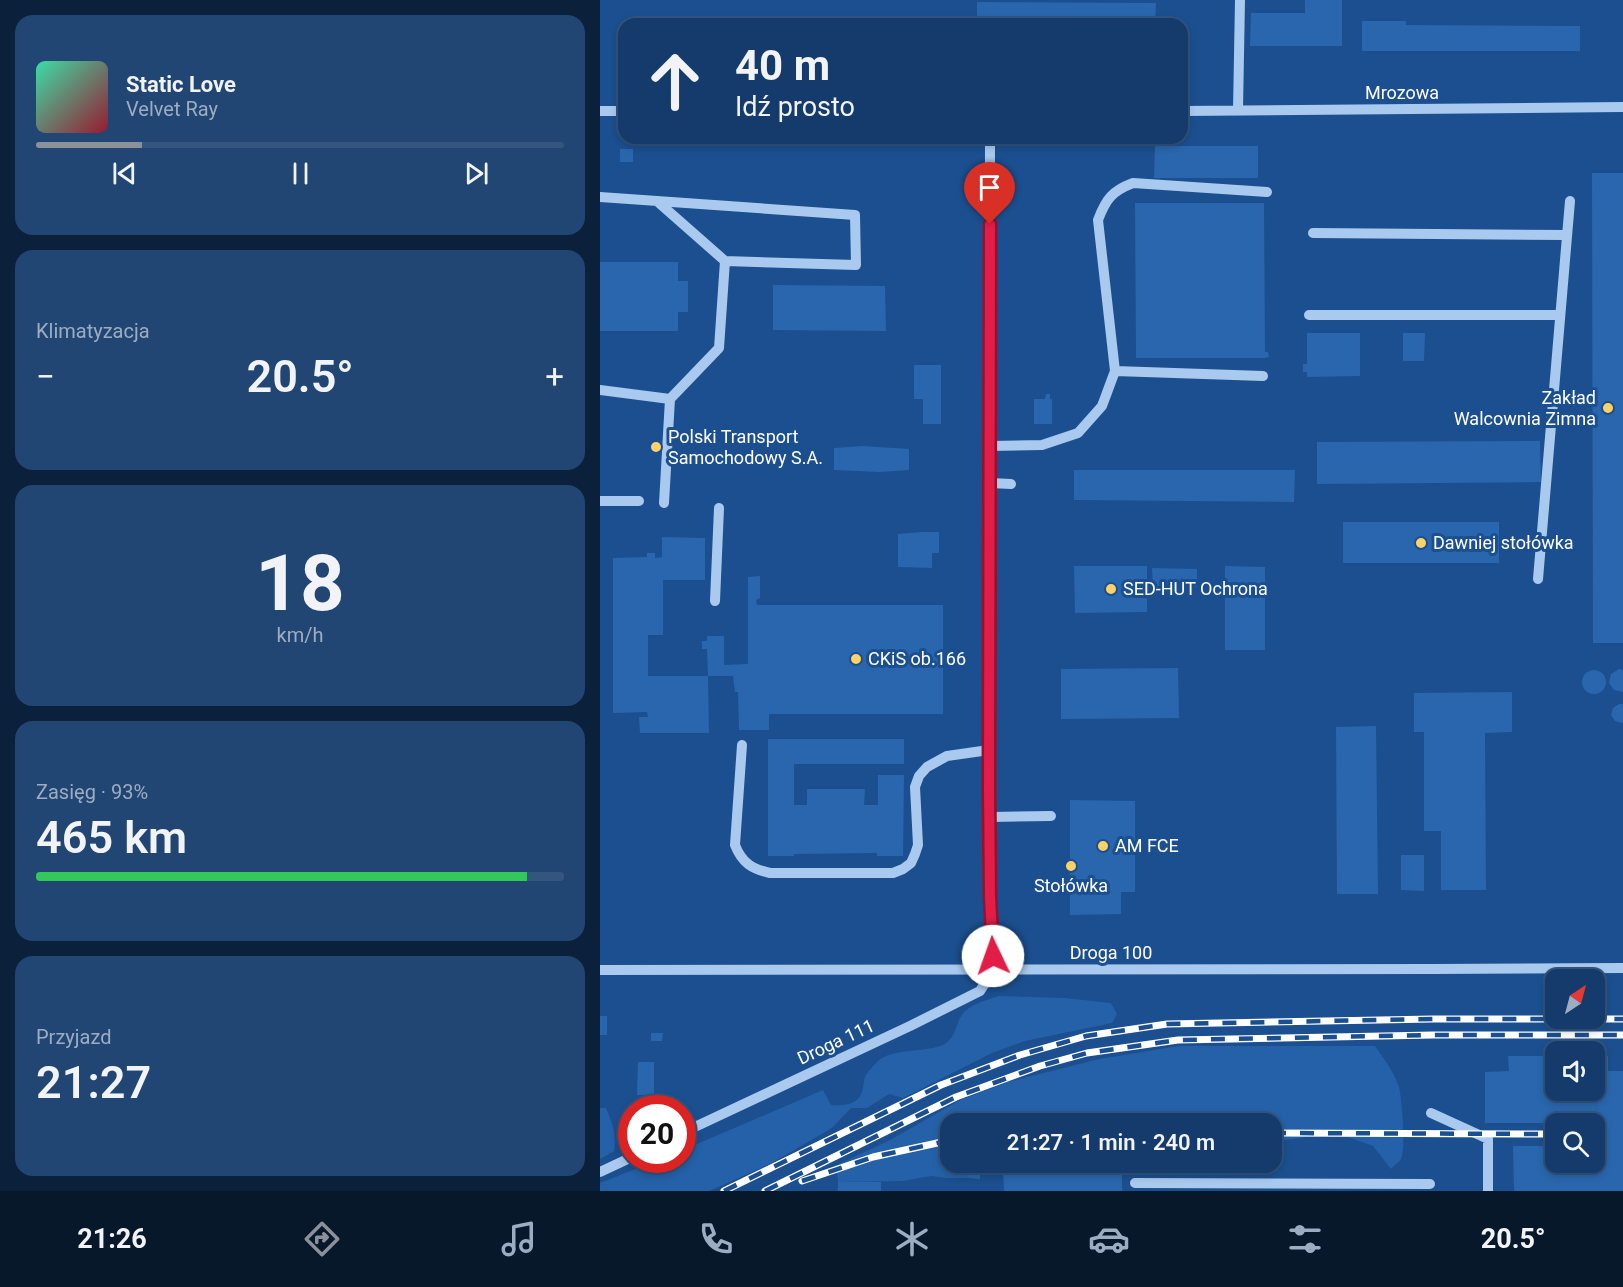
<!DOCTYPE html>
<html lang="pl">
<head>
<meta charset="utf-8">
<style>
	:root { --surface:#143b6b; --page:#214673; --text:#f1f3f6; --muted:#9dadc1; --line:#33557e; --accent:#8c9099 }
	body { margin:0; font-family:Roboto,sans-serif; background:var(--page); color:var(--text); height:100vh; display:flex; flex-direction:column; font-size:22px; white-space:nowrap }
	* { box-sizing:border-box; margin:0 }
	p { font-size:20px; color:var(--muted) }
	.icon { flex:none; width:33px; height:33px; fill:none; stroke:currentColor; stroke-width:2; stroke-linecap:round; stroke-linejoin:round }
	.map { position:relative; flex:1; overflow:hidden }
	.drawer { display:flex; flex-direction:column; gap:15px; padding:15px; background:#0b203b; width:600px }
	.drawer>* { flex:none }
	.top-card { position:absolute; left:18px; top:18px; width:570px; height:126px; border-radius:18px; box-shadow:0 3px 9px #0003,0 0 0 2px var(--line); background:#143b6b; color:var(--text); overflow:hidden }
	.needle { width:39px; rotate:36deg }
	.fabs { position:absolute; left:945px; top:969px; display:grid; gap:12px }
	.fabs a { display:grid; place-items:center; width:60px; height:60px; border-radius:12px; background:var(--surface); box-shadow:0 3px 9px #0003,0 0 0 2px var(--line); font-size:30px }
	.speed { position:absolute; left:18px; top:1095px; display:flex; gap:12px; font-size:30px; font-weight:700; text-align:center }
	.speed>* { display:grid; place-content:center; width:78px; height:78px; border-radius:50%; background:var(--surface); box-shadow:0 3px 9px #0003,0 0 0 2px var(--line); line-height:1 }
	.speed .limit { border:9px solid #d22; background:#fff; color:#111 }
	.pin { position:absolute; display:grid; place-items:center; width:51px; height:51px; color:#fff; margin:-62px -26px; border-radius:50% 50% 50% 0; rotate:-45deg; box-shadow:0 0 6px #0007 }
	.pin .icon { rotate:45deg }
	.me { position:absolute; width:66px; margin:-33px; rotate:357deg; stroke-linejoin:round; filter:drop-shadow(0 0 4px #0008) }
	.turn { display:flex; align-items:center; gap:21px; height:126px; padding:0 18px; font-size:27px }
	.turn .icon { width:78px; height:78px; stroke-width:2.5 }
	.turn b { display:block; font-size:42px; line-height:51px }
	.big { font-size:45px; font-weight:600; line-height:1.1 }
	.drawer .widget { flex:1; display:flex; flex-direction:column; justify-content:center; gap:9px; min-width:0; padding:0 21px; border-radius:18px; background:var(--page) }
	.drawer .dial { align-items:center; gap:0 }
	.dial b { font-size:78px; line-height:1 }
	.song { display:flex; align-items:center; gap:18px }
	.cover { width:72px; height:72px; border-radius:9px; background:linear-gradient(135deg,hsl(160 70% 55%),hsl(350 70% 35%)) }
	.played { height:6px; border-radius:3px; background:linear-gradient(90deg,var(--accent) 20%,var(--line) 20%) }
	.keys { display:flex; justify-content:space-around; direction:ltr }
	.heat { display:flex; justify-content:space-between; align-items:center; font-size:33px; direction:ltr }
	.charge { height:9px; border-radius:4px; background:linear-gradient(90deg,#34c759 93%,var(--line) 0) }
	.trip { position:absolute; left:340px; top:1113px; width:342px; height:60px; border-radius:18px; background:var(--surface); box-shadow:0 3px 9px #0003,0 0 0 2px var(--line); font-weight:600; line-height:60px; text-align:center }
	.menu { display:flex; height:96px; justify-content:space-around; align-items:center; background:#08182b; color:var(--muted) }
	.menu .icon { width:42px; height:42px }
	.menu .current { color:var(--accent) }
	.menu b { font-size:27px; color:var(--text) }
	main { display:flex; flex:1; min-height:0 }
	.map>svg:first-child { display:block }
	.green { fill:#2461a8 }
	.building { fill:#2a66ad; fill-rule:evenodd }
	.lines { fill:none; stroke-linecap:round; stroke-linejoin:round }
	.minor { stroke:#a9c9ee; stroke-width:10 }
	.rail-casing { stroke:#fff; stroke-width:7 }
	.rail { stroke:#1b4f8f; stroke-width:4.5; stroke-dasharray:14; stroke-linecap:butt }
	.route-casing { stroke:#92132f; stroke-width:15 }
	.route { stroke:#e11d48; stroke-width:10 }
	.poi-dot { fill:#ffd166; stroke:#1b4f8f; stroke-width:2 }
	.labels { text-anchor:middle; stroke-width:6; stroke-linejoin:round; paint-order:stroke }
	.street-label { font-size:18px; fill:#fff; stroke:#1b4f8f }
	.poi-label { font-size:18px; fill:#fff; stroke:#1b4f8f; text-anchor:start }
</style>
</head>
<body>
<main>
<section class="drawer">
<div class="widget">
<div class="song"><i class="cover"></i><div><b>Static Love</b><p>Velvet Ray</p></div></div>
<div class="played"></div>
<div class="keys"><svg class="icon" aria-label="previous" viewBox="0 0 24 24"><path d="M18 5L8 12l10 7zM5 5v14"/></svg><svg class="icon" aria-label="pause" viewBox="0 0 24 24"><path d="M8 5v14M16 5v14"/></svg><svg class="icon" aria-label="next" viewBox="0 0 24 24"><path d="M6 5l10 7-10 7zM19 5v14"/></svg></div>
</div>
<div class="widget"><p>Klimatyzacja</p>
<div class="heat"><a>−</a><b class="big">20.5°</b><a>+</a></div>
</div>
<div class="widget dial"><b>18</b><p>km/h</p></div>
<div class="widget"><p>Zasięg · 93%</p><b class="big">465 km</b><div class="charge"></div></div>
<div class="widget"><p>Przyjazd</p><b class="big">21:27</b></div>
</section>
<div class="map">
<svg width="1023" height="1191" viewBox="0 0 1023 1191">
	<rect width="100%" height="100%" fill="#1b4f8f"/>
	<path class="green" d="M 399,996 L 465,998 L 511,1003 L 517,1014 L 512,1023 L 425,1041 L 392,1053 L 303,1098 L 289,1094 L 267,1108 L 251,1108 L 232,1128 L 170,1164 L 109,1191 L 0,1191 L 0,1183 L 59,1160 L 82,1160 L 83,1150 L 223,1090 L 231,1105 C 242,1106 258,1105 262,1092 C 264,1087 263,1080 266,1075 C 269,1070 274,1065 278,1061 C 290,1049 323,1052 340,1046 C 360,1039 353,1018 369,1008 C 378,1002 390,999 399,996 Z
		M 579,1046 L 775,1046 C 784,1059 794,1072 799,1087 C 802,1099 806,1149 801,1159 C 799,1162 794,1166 791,1169 L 773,1146 L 748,1137 L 725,1134 L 672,1142 L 672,1124 L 351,1124 L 351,1162 L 381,1163 L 369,1163 L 368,1178 L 347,1178 L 331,1176 L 303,1181 L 238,1182 L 237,1173 L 239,1164 L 290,1140 L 360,1100 L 408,1082 L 499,1059 Z
		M 0,1108 L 6,1108 C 12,1123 17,1134 14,1151 L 0,1159 Z"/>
	<path class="building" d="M 705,0 L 742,0 L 742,46 L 650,46 L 651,13 L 705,13 Z
		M 377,2 L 556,3 L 555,24 L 377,24 Z
		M 762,21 L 806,21 L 806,25 L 980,26 L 980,51 L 762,51 Z
		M 555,146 L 658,146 L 658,178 L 554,178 Z
		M 20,149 L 33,149 L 33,162 L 20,162 Z
		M 992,173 L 1023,173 L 1023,643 L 993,643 Z
		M 535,203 L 664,203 L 665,352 L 668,352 L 669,357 L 664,358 L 536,358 Z
		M 0,262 L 78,262 L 78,281 L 88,281 L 88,312 L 78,312 L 78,331 L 0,331 Z
		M 173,285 L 285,286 L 286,331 L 173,330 Z
		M 707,333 L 760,333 L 760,376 L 707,377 L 707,372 L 703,372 L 703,364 L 707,364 Z
		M 803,333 L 825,333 L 824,361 L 803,361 Z
		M 314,365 L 341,365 L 341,424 L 323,424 L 323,399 L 314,399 Z
		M 446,394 L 450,394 L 450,399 L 452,399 L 452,424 L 434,424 L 434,399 L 445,399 Z
		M 940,441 L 941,482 L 717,484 L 717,442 Z
		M 263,446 L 309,449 L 309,470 L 280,472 L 234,470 L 234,448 Z
		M 474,470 L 695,470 L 694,502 L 474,500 Z
		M 743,522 L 899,522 L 899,563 L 743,563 Z
		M 322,532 L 339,532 L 339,553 L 332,553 L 332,568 L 298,567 L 298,534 Z
		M 62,537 L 105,538 L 105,580 L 63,580 L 63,635 L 48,635 L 48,676 L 108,676 L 109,733 L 40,733 L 39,717 L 48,717 L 47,712 L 13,713 L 13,558 L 47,557 L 47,553 L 55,553 L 55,558 L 62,557 Z
		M 474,566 L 547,566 L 547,612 L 475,613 Z
		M 625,566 L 665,567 L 665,650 L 625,650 Z
		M 552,568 L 597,569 L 597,587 L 553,587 Z
		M 160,576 L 160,598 L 156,600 L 157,605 L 343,605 L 343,714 L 169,714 L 169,730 L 139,730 L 138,692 L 135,692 L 133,676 L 108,676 L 107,649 L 102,649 L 102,641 L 107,641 L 107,636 L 124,636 L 124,665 L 148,664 L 148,577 Z
		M 578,668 L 579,718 L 461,719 L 461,669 Z
		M 1019,669 L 1023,670 L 1023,692 L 1014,690 L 1009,683 L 1011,674 Z
		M982 682a12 12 0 1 1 24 0a12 12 0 1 1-24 0Z
		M 912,692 L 912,732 L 885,733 L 886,890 L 841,890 L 841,831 L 824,831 L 824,732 L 814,732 L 814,693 Z
		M 1019,704 L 1023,704 L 1023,722 L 1022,723 L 1015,721 L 1011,715 L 1013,708 Z
		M 776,726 L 778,894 L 737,894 L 736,727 Z
		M 168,739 L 304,739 L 304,764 L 194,764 L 194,805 L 207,805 L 207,789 L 265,789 L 264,805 L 278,805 L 278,775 L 304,775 L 303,856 L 277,856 L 277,853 L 194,854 L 194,856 L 168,856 Z
		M 470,800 L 535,801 L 535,892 L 521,892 L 521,914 L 470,915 Z
		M 801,855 L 824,855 L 824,891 L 801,890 Z
		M 0,1016 L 7,1016 L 7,1035 L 0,1035 Z
		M 51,1033 L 63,1033 L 62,1041 L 51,1041 Z
		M 908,1056 L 956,1056 L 956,1090 L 994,1090 L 994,1056 L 1008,1056 L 1008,1071 L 1023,1071 L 1023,1191 L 914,1191 L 913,1146 L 943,1146 L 943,1123 L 885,1123 L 885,1072 L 909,1071 ZM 956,1124 L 994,1124 L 994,1162 L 956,1162 Z
		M 38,1062 L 54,1062 L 54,1095 L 37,1095 Z
		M 522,1162 L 522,1191 L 404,1191 L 403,1170 L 380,1170 L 380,1179 L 368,1178 L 369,1163 Z
		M 238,1182 L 281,1182 L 281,1191 L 238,1191 Z"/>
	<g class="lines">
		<path class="minor" d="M 638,110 L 640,0
			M 0,111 L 24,111
			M 582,111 L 1023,107
			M 0,197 L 255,215 L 256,265 L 125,261 L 119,348 L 70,399 L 64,503
			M 58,202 L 125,261
			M 713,233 L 967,235
			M 709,315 L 960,315
			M 515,371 L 663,376
			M 0,390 L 70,399
			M 390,446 L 442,445 L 478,433 L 502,406 L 515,371 L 498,220 C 506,199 512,191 533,183 L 667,192
			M 390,483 L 411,484
			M 0,501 L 39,501
			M 938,579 L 970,201
			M 115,601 L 119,508
			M 142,745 L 135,845 C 142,863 152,869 170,873 L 293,873 L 303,869 L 311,863 L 315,854 L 318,845 L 315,787 L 319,776 L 327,767 L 347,756 L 389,750
			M 390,817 L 451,816
			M 0,970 L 832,969 L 1023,968
			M 831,1113 L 888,1139 L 888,1191
			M 82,1133 L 310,1026 L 380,991 L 393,970 L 390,896 L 389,789 L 390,138
			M 0,1172 L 32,1157
			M 535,1183 L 830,1184"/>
		<g class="rail-casing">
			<path id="rail" d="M 672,1133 L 953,1134
				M 202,1181 L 273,1157 L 351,1140
				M 124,1191 L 341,1085 L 420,1055 L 486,1036 L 567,1024 L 833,1019 L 1023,1019
				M 165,1191 L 356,1097 L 440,1066 L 487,1053 L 578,1040 L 833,1035 L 1023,1035"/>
		</g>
		<use href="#rail" class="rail"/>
	</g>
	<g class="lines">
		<g class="route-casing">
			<path id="route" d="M 390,224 L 389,789 L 390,896 L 393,956"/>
		</g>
		<use href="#route" class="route"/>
	</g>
	<g class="poi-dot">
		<circle cx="1008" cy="408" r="6"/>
		<circle cx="56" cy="447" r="6"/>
		<circle cx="821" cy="543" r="6"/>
		<circle cx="511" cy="589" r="6"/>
		<circle cx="256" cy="659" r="6"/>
		<circle cx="503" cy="846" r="6"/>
		<circle cx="471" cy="866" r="6"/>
	</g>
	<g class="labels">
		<g class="street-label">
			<text x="802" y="99">Mrozowa</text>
			<text x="511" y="959">Droga 100</text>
			<text transform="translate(236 1042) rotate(-25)" y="6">Droga 111</text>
		</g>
		<g class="poi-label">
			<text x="996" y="404" text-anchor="end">Zakład<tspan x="996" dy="21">Walcownia Zimna</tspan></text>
			<text x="68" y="443">Polski Transport<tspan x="68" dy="21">Samochodowy S.A.</tspan></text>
			<text x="833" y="549">Dawniej stołówka</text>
			<text x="523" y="595">SED-HUT Ochrona</text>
			<text x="268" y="665">CKiS ob.166</text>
			<text x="515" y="852">AM FCE</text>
			<text x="471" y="892" text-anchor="middle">Stołówka</text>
		</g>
	</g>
</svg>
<div class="fabs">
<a><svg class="needle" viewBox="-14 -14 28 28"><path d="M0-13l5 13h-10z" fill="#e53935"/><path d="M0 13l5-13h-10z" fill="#9dadc1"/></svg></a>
<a><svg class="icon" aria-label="sound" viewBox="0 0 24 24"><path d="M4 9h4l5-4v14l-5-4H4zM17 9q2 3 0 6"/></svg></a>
<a><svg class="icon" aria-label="search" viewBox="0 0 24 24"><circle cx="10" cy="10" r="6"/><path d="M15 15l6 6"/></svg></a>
</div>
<div class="speed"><div class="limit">20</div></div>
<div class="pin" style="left:390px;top:224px;background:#d93025"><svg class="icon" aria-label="arrive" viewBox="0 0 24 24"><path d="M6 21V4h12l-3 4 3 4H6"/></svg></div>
<svg class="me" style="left:393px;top:956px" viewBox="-20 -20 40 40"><circle r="19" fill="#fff"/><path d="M0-13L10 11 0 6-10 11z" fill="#e11d48"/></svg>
<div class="trip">21:27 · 1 min · 240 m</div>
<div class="top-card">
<div class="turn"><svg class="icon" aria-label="ahead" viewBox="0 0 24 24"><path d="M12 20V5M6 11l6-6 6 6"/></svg><div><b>40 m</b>Idź prosto</div></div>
</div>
</div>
</main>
<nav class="menu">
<b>21:26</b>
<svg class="icon current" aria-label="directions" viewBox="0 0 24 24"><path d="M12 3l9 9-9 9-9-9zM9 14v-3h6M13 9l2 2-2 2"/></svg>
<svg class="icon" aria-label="music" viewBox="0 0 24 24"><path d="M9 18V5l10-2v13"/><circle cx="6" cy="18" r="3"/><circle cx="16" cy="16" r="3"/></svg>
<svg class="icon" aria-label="phone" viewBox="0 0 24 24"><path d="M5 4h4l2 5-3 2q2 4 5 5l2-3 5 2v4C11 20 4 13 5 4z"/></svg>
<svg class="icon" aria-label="climate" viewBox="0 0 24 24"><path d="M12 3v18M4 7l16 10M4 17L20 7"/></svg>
<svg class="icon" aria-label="car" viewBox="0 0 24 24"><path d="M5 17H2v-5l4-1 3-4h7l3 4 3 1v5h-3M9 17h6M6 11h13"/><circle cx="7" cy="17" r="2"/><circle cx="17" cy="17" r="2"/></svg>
<svg class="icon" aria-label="filters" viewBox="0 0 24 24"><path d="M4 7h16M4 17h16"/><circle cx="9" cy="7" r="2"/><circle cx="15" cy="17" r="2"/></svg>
<b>20.5°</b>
</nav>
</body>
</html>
